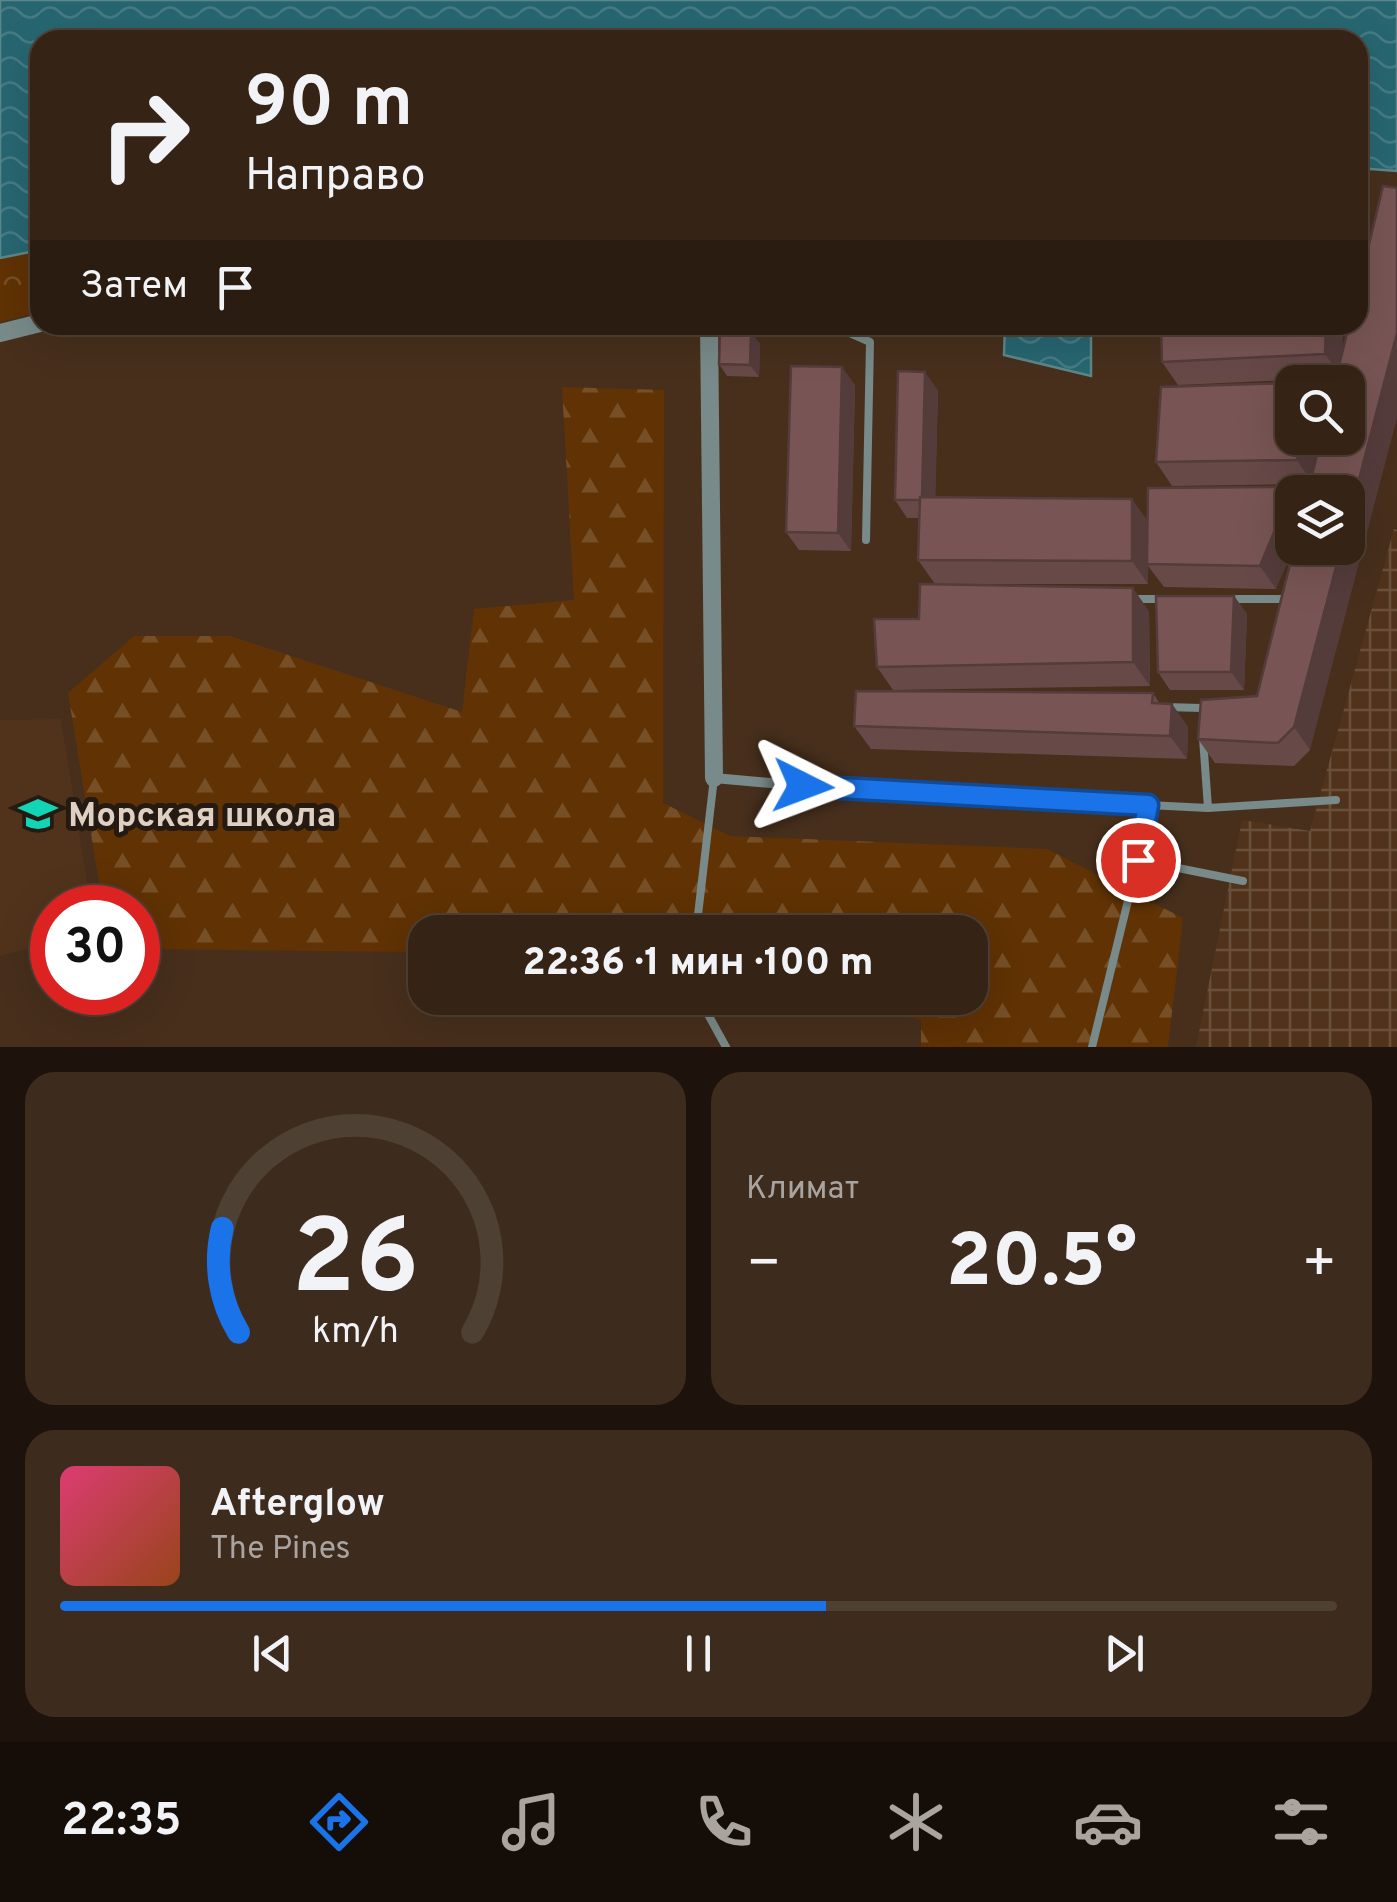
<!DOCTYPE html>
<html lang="ru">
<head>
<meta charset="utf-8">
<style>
	:root { --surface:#352315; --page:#3d2b1e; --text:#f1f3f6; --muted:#aaa4a0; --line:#4f4034; --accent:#1a73e8 }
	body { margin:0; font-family:Overpass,sans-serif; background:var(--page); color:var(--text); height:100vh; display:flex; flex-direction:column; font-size:38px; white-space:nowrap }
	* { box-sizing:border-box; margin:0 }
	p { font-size:32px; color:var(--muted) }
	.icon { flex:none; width:55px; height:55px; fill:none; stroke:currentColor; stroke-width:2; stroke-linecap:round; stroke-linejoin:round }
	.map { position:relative; height:1047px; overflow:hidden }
	.details { display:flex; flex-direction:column; gap:25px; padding:25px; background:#1d130c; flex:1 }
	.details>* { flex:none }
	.banner { position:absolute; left:30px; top:30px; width:1338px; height:305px; border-radius:30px; box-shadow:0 10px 40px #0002,0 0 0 2px var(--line); background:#352315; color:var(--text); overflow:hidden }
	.fabs { position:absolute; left:1275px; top:365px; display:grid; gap:20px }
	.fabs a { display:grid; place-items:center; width:90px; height:90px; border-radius:20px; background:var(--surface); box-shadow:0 10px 40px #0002,0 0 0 2px var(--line); font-size:50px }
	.speed { position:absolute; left:30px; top:885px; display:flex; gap:20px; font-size:50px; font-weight:700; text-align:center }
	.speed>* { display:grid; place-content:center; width:130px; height:130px; border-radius:50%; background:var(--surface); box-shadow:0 10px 40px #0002,0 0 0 2px var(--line); line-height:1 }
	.speed .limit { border:15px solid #d22; background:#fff; color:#111 }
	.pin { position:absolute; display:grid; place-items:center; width:85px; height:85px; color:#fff; margin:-42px; border:5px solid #fff; border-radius:50%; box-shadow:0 2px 10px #0007 }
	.me { position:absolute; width:110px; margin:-55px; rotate:93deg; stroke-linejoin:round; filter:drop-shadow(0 0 8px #0008) }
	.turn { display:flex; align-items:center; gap:35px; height:210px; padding:0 50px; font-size:45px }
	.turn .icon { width:130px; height:130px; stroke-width:2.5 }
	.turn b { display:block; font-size:70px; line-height:85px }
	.then { display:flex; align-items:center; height:95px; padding:0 50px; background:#0003; gap:20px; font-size:38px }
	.big { font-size:75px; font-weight:800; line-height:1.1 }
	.details .tile { flex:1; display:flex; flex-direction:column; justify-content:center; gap:15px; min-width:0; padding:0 35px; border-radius:30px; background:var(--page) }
	.details .dial { align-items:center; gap:0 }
	.dial svg { height:260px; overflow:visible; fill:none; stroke:var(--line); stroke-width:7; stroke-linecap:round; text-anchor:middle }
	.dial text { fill:var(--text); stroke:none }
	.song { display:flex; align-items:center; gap:30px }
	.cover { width:120px; height:120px; border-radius:15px; background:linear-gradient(135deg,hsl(340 70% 55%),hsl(20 70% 35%)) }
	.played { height:10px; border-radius:5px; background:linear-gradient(90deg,var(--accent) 60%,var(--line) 60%) }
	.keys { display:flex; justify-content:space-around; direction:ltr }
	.heat { display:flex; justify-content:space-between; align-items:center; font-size:55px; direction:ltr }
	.details .tiles { flex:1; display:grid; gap:25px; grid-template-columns:1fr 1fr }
	.tile:last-child { grid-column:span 2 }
	.trip { position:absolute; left:408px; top:915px; width:580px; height:100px; border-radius:30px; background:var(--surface); box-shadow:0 10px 40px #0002,0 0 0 2px var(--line); font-weight:800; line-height:100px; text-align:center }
	.menu { display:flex; height:160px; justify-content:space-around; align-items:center; background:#150e08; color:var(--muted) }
	.menu .icon { width:70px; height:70px }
	.menu .current { color:var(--accent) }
	.menu b { font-size:45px; color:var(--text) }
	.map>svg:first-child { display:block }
	.industrial { fill:url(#industrial-grid) }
	.built { fill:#51331b }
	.forest { fill:url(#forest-firs) }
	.park { fill:url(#park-crowns) }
	.water { fill:url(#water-waves); stroke:#5e868a; stroke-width:2.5 }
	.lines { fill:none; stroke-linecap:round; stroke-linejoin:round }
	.service { stroke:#788a89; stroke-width:8 }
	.minor { stroke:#788a89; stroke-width:10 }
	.tertiary { stroke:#788a89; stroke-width:18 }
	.wall { fill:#674948 }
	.shaded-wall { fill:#543c3b }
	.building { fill:#785554; stroke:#543c3b; stroke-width:2.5 }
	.route-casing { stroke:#114b97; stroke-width:25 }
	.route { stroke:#1a73e8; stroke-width:18 }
	.labels { text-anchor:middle; stroke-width:10; stroke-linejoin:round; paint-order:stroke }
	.poi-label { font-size:35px; font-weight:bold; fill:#dfd0c4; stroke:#251a11; text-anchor:start }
</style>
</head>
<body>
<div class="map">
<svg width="1397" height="1047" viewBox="0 0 1397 1047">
	<defs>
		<pattern id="industrial-grid" width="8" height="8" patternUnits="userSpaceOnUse" patternTransform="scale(2.5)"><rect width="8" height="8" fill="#51331b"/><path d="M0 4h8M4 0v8" fill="none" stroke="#6a503a"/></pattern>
		<pattern id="forest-firs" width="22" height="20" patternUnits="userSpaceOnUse" patternTransform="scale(2.5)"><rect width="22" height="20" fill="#603204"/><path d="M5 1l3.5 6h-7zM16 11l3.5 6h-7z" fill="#764f27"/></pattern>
		<pattern id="park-crowns" width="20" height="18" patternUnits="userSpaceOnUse" patternTransform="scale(2.5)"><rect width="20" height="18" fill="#603204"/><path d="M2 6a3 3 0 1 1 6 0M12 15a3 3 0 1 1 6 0" fill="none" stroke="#764f27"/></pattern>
		<pattern id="water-waves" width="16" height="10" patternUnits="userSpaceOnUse" patternTransform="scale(2.5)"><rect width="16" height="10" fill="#276671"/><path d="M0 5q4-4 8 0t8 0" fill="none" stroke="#467b84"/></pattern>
	</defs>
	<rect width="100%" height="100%" fill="#472f1c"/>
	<path class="industrial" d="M 1394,529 L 1397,530 L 1397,1047 L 1196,1047 L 1242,820 L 1310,831 Z"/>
	<path class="built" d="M 61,719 L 91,907 L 52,908 L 52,942 L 0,956 L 0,720 Z"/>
	<path class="forest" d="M 562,387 L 664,390 L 663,803 L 730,836 L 1047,849 L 1183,918 L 1168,1047 L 921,1047 L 921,1020 L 826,998 L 970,998 L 970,932 L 425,932 L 425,952 L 138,949 L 138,908 L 103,907 L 68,693 L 134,636 L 230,636 L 462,712 L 474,609 L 574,600 Z"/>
	<path class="park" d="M 40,250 L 40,312 L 0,322 L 0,258 Z"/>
	<path class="water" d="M 0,0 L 1397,0 L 1397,171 L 1358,168 L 1358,40 L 40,40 L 40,250 L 0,258 Z
		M 1005,325 L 1091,325 L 1091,376 L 1004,355 Z"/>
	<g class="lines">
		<path class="service" d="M 832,325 L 870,342 L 866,540
			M 1132,599 L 1163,599
			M 1227,599 L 1288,599
			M 1166,707 L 1201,708
			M 1203,738 L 1208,808
			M 1138,860 L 1243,881
			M 696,932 L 714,778
			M 699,998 L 726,1047
			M 1092,1047 L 1138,860 L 1148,805 L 1208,808 L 1336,800"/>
		<path class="minor" d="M 714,778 L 803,786 L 1148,805"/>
		<path class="tertiary" d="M 709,325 L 714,778
			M 0,333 L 40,323"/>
	</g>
	<path class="wall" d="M 1161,325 L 1343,325 L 1310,750 L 1294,766 L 1215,763 L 1198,739 L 1257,696 L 1310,484 L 1172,486 L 1156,462 L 1316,460 L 1336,378 L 1178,385 L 1162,362 Z
		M 751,332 L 760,344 L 759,377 L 727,376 L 719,364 Z
		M 855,385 L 851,551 L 799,550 L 786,532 Z
		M 938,390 L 935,498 L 1148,521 L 1278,487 L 1292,507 L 1292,548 L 1276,589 L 1164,587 L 1148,566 L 1148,584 L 935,584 L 918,560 L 919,518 L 907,518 L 895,500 Z
		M 1234,596 L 1247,614 L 1244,690 L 1170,690 L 1158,672 Z
		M 1149,611 L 1150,686 L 893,690 L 877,667 Z
		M 1153,693 L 1160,704 L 1172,704 L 1188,727 L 1187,759 L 871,749 L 854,726 Z"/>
	<path class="shaded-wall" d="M 1326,325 L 1343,325 L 1342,378 L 1325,354 Z
		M 751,332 L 760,344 L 759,377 L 750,365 Z
		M 1397,333 L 1397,418 L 1310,750 L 1294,727 L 1341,548 L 1348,548 L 1348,522 Z
		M 842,367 L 855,385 L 851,551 L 838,533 Z
		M 925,372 L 938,390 L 935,518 L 922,500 Z
		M 1299,438 L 1318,438 L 1313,484 L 1297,460 Z
		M 1278,487 L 1292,507 L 1294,548 L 1276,589 L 1260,566 Z
		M 1132,499 L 1149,523 L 1148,584 L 1132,561 Z
		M 1133,588 L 1149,611 L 1150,686 L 1133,662 Z
		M 1234,596 L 1247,614 L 1244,690 L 1231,672 Z
		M 1172,704 L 1188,727 L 1187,759 L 1170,736 Z"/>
	<path class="building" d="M 1383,186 L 1397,188 L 1397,333 L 1348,522 L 1348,492 L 1308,492 L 1321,438 L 1348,438 L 1348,382 L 1335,382 L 1349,325 L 1358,325 L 1358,290 Z
		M 1161,325 L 1326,325 L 1325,354 L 1162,362 Z
		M 720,331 L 751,332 L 750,365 L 719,364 Z
		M 791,366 L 842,367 L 838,533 L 786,532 Z
		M 898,371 L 925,372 L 922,497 L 920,497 L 920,500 L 895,500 Z
		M 1292,383 L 1292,438 L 1299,438 L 1297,460 L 1156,462 L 1161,387 Z
		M 1278,487 L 1277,525 L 1260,566 L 1147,564 L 1148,488 Z
		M 920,497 L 1132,499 L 1132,561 L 918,560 Z
		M 1294,548 L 1341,548 L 1294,727 L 1278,743 L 1198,739 L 1201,700 L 1257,696 Z
		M 920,584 L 1133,588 L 1133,662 L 877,667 L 874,619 L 919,619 Z
		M 1156,596 L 1234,596 L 1231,672 L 1158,672 Z
		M 856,691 L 1153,693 L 1152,703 L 1172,704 L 1170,736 L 854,726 Z"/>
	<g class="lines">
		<g class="route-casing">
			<path id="route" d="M 803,786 L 1148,805 L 1138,860"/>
		</g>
		<use href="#route" class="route"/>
	</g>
	<defs>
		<g id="school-bare" transform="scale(3)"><path d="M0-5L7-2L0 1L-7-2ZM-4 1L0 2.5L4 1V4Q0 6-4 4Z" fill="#11d5b4" stroke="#251a11" stroke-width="2.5" paint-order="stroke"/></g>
	</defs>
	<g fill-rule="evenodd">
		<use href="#school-bare" x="38" y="814"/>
	</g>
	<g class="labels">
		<g class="poi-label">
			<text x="68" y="826">Морская школа</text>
		</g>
	</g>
</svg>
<div class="fabs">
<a><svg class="icon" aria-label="search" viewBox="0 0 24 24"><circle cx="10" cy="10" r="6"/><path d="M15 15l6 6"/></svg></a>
<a><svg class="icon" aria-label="layers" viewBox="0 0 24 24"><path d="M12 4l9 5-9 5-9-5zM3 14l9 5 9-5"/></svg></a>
</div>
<div class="speed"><div class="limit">30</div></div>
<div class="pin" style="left:1138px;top:860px;background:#d93025"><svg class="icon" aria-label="arrive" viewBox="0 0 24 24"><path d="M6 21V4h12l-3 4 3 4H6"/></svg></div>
<svg class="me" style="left:803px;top:786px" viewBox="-20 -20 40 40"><path d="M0-17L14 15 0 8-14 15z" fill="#1a73e8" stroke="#fff" stroke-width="4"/></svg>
<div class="trip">22:36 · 1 мин · 100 m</div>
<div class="banner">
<div class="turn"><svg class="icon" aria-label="right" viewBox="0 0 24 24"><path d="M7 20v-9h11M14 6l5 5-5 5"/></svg><div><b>90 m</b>Направо</div></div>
<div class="then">Затем<svg class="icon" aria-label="arrive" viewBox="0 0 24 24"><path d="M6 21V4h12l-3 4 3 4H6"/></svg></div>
</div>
</div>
<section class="details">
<div class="tiles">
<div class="tile dial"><svg viewBox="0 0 100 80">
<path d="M14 69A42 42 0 1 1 86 69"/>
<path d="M14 69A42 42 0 0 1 9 37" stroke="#1a73e8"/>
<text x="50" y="56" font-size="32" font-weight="700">26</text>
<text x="50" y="72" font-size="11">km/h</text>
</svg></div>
<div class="tile"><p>Климат</p>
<div class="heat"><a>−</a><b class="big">20.5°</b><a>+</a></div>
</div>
<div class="tile">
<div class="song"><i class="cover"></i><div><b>Afterglow</b><p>The Pines</p></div></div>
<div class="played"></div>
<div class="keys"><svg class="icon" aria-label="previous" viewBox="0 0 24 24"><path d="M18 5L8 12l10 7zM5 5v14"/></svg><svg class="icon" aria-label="pause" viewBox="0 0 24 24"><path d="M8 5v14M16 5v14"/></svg><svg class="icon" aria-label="next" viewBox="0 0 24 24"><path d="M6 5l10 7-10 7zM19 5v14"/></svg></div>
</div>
</div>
</section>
<nav class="menu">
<b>22:35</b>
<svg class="icon current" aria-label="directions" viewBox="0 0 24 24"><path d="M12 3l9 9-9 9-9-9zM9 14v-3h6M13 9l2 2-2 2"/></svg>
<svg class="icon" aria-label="music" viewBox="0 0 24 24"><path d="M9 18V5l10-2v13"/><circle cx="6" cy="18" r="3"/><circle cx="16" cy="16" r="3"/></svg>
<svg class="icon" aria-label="phone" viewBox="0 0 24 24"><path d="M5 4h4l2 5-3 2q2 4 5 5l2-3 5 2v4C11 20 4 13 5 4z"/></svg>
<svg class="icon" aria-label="climate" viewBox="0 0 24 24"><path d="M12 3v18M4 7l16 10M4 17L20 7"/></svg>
<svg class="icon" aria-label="car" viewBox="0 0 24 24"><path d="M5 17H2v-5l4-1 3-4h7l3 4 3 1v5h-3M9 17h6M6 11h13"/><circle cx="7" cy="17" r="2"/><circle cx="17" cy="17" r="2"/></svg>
<svg class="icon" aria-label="filters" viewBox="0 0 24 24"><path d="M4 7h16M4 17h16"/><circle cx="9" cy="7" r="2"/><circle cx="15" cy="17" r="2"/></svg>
</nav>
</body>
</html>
